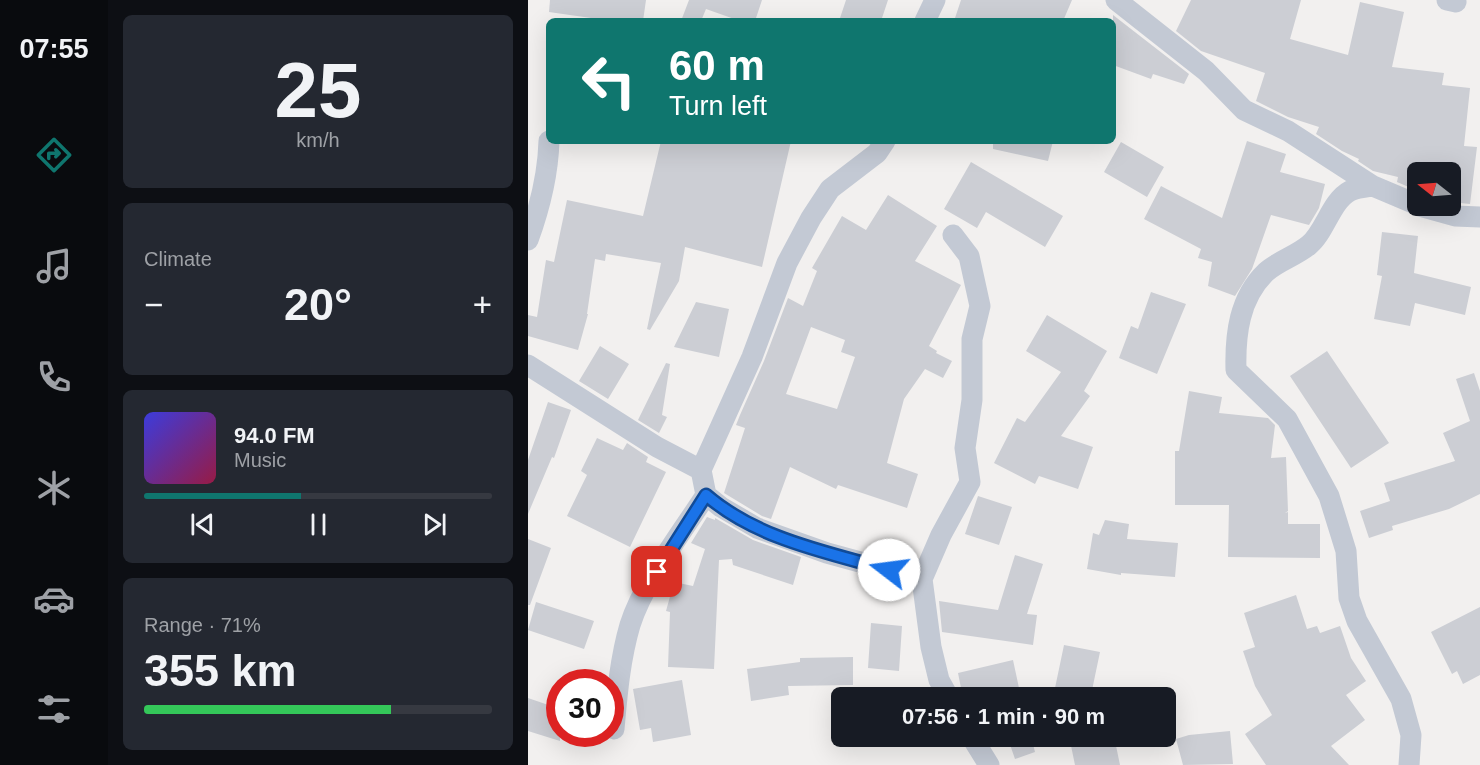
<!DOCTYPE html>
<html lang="en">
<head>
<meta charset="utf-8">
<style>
	:root { --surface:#171b24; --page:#242831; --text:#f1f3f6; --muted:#9ea1a6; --line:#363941; --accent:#0f766e }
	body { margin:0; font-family:Helvetica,sans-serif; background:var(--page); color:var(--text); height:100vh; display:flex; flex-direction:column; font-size:22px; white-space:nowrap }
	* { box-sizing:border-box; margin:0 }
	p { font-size:20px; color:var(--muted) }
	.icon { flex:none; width:33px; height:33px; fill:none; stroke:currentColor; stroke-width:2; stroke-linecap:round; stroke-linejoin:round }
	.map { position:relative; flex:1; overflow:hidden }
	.panel { display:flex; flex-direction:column; gap:15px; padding:15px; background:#0d0f14; width:420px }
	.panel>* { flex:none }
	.guide { position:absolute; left:18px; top:18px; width:570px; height:126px; border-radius:9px; box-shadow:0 6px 24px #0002; background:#0f766e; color:#fff; overflow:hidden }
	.needle { width:39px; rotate:287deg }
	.buttons { position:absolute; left:879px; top:162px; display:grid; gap:12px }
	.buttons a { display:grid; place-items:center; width:54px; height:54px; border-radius:9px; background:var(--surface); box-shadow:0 6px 24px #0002; font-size:30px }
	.speed { position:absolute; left:18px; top:669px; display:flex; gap:12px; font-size:30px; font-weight:700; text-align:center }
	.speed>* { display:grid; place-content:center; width:78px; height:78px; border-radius:50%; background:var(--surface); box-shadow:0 6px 24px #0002; line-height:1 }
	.speed .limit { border:9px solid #d22; background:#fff; color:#111 }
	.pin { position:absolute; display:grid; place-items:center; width:51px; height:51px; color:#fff; margin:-26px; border-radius:12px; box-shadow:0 3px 9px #0006 }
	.me { position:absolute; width:66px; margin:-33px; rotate:285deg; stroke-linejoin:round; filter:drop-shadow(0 0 4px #0008) }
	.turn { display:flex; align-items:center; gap:21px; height:126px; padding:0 24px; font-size:27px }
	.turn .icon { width:78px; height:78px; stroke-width:2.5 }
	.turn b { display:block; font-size:42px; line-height:51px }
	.big { font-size:45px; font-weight:700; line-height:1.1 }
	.panel .tile { flex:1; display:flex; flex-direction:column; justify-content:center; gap:9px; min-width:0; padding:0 21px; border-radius:9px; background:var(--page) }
	.panel .dial { align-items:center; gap:0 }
	.dial b { font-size:78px; line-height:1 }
	.song { display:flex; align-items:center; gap:18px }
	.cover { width:72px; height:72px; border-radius:9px; background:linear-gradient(135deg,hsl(240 70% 55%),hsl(340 70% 35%)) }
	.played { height:6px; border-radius:3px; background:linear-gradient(90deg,var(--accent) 45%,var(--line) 45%) }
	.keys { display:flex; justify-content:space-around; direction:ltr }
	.heat { display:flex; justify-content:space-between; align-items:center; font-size:33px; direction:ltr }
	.charge { height:9px; border-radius:4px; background:linear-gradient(90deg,#34c759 71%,var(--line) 0) }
	.trip { position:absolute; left:303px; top:687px; width:345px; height:60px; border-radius:9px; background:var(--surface); box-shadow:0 6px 24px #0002; font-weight:700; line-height:60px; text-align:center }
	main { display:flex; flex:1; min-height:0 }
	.dock { display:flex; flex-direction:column; width:108px; justify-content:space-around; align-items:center; background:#090b0e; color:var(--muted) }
	.dock .icon { width:42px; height:42px }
	.dock .selected { color:var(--accent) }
	.dock b { font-size:27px; color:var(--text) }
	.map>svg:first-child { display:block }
	.building { fill:#ccced4; fill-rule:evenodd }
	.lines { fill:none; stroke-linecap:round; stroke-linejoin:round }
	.minor { stroke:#c3c9d4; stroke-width:21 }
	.route-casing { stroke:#114b97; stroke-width:15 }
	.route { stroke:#1a73e8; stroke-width:10 }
</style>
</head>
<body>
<main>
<nav class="dock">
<b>07:55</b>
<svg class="icon selected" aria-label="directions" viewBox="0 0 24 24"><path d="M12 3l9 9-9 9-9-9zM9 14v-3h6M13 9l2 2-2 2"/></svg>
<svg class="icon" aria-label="music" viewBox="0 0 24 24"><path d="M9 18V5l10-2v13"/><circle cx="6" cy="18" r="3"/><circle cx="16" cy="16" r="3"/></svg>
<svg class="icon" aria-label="phone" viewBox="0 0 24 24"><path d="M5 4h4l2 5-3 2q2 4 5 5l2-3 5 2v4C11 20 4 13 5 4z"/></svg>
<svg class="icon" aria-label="climate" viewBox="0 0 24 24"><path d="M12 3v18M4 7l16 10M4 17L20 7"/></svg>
<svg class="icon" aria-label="car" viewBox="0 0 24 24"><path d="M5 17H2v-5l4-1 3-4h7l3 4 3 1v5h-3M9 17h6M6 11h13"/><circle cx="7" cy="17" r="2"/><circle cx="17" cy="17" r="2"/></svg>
<svg class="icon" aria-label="filters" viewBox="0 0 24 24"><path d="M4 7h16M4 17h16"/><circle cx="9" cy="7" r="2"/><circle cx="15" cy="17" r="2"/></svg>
</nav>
<section class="panel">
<div class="tile dial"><b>25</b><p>km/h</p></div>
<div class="tile"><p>Climate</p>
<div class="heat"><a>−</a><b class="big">20°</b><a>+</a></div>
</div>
<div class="tile">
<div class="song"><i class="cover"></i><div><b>94.0 FM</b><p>Music</p></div></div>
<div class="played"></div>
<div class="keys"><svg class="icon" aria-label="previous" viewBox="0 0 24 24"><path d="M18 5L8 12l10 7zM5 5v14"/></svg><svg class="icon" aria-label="pause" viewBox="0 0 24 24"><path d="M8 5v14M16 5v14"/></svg><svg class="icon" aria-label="next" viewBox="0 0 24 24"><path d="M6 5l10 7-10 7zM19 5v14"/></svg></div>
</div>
<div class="tile"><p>Range · 71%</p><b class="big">355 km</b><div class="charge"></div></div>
</section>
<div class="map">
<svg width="952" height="765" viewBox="0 0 952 765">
	<rect width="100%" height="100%" fill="#f2f0ef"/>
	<path class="building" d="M 22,0 L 118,0 L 115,21 L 63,21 L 63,18 L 21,12 Z
		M 161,0 L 234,0 L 227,21 L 212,21 L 178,9 L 173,21 L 153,21 Z
		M 318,0 L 360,0 L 353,21 L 311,21 Z
		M 433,0 L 544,0 L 535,21 L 426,21 Z
		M 663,0 L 773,0 L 762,39 L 820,55 L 832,2 L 876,12 L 864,67 L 916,73 L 914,85 L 942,88 L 936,146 L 949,147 L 942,204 L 922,202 L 922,172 L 890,172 L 890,191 L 869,182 L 870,177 L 845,171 L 830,161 L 831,159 L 814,151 L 788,134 L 791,127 L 760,117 L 728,101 L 737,73 L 673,51 L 648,31 Z
		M 585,15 L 661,74 L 656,84 L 625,74 L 623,79 L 585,65 Z
		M 133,141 L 263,141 L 234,267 L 157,247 L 151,281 L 122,330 L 119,329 L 133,263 L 78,254 L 77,261 L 67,259 L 59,314 L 60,314 L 50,350 L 0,336 L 0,315 L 9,317 L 18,260 L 26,262 L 39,200 L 115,216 Z
		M 465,141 L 525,141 L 520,161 L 465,149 Z
		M 719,141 L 758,154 L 752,172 L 797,184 L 791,208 L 781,225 L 743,215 L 724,269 L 707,296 L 680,286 L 684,262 L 670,258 L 673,249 L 616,219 L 633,186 L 694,218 Z
		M 593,142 L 636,167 L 619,197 L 576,172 Z
		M 443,162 L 535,216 L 517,247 L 458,212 L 449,228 L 416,209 Z
		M 360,195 L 409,226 L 387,261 L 433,285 L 401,346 L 409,351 L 408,353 L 424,361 L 415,378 L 397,369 L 376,399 L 359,463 L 390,474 L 379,508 L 310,485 L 308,489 L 262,467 L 243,519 L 234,516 L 196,493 L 217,428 L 208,425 L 212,415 L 236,361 L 260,298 L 275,306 L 289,271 L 284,268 L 314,216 L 338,230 ZM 283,327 L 317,340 L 313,352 L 327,357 L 309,409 L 258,394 Z
		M 854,232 L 890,236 L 886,273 L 943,287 L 937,315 L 887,303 L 882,326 L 846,319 L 854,276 L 849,275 Z
		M 623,292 L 658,304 L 629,374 L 591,358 L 603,326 L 610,329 Z
		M 168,302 L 201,309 L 191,357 L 146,347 Z
		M 519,315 L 579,351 L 556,391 L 562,396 L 533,436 L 565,447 L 550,489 L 511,476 L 507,484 L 466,463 L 489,418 L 497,422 L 533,372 L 498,351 Z
		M 72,346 L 101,364 L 80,399 L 51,381 Z
		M 799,351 L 861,443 L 823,468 L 762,376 Z
		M 138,363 L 142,364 L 134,415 L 139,417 L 131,433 L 110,420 Z
		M 946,373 L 952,391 L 952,494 L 921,509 L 864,526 L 865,530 L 841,538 L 832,511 L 862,501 L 856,483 L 927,461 L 915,433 L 942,421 L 928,379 Z
		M 661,391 L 694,397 L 691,413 L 740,418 L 747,425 L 743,458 L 758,457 L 760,511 L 757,513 L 760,512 L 760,524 L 792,524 L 792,558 L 700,557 L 701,505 L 647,505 L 647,451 L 651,451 Z
		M 20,402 L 43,410 L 26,458 L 24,457 L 0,514 L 0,460 Z
		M 69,438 L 95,450 L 99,443 L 120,457 L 118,462 L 138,472 L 102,547 L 39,516 L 59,475 L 53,471 Z
		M 450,496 L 484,507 L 471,545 L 437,534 Z
		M 179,517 L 187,520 L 187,518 L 225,540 L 273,557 L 265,585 L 205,565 L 204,559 L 191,560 L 186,669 L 140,667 L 142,612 L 138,611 L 146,582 L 165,586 L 177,549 L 163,543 Z
		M 577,520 L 601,524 L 599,539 L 650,543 L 647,577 L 593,573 L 593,575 L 559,569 L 565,533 L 571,535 Z
		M 0,539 L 23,548 L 2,605 L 0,605 Z
		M 487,555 L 515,564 L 499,614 L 509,615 L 505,645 L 414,632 L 411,601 L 470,610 Z
		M 768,595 L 779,629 L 789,626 L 792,633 L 812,626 L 823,658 L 838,681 L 818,695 L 837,720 L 803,746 L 821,765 L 738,765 L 717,734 L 744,715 L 727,686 L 715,651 L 727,647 L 716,613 Z
		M 8,602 L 66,621 L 56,649 L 0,630 Z
		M 952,607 L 952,675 L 935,684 L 929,671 L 924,674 L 903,632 Z
		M 343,623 L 374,626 L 371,671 L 340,668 Z
		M 536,645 L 572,652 L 563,695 L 527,688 Z
		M 325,657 L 325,685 L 260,686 L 261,695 L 223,701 L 219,669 L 272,662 L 272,658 Z
		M 485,660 L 491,688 L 450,698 L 435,698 L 430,673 Z
		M 154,680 L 163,735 L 125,742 L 123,728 L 112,730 L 105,689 Z
		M 0,698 L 32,709 L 32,741 L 0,731 Z
		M 702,731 L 705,764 L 655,765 L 648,739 L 661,735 Z
		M 479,736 L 503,736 L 507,752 L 487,759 Z
		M 541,736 L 586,736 L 592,765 L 547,765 Z"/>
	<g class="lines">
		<path class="minor" d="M 588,0 L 678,71 L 716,110 L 760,131 L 845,186 L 890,205
			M 919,0 L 928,2
			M 397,21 L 407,0
			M 357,141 L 349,153 L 302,189 L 283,218 L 259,263 L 224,357 L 173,470 L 178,495 L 193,507 L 229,528 L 299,553 L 394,579
			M 845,186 C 838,187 828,188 822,191 C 803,201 797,232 781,245 C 768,256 750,261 738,272 C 711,298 707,335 708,370 L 759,419 L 801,496 L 818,551 L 821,598 L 829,621 L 873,699 L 883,735 L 881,765
			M 891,206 L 927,216 L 952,217
			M 0,240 C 11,210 20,174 21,141
			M 0,365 L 129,447 L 173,470
			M 421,698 L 411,680 L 403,647 L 394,579 L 413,535 L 442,482 L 437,448 L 444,400 L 444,339 L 452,306 L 441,256 L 425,235
			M 86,729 C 89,695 92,659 102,625 C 115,583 154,532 178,495
			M 443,736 L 461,765"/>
	</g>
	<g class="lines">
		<g class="route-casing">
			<path id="route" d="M 129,572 L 178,495 C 229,539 298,552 361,570"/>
		</g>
		<use href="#route" class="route"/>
	</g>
</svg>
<div class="buttons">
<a><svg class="needle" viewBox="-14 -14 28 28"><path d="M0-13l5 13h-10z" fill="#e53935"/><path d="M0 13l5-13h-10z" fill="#9ea1a6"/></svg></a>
</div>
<div class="speed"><div class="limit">30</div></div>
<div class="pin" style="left:129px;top:572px;background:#d93025"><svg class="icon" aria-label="arrive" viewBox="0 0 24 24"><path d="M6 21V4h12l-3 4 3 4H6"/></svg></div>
<svg class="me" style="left:361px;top:570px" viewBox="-20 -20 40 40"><circle r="19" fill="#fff"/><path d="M0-13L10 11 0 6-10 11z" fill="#1a73e8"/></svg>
<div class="trip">07:56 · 1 min · 90 m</div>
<div class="guide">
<div class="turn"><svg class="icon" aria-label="left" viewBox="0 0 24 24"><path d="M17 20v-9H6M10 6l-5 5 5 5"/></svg><div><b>60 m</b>Turn left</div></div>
</div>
</div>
</main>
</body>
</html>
